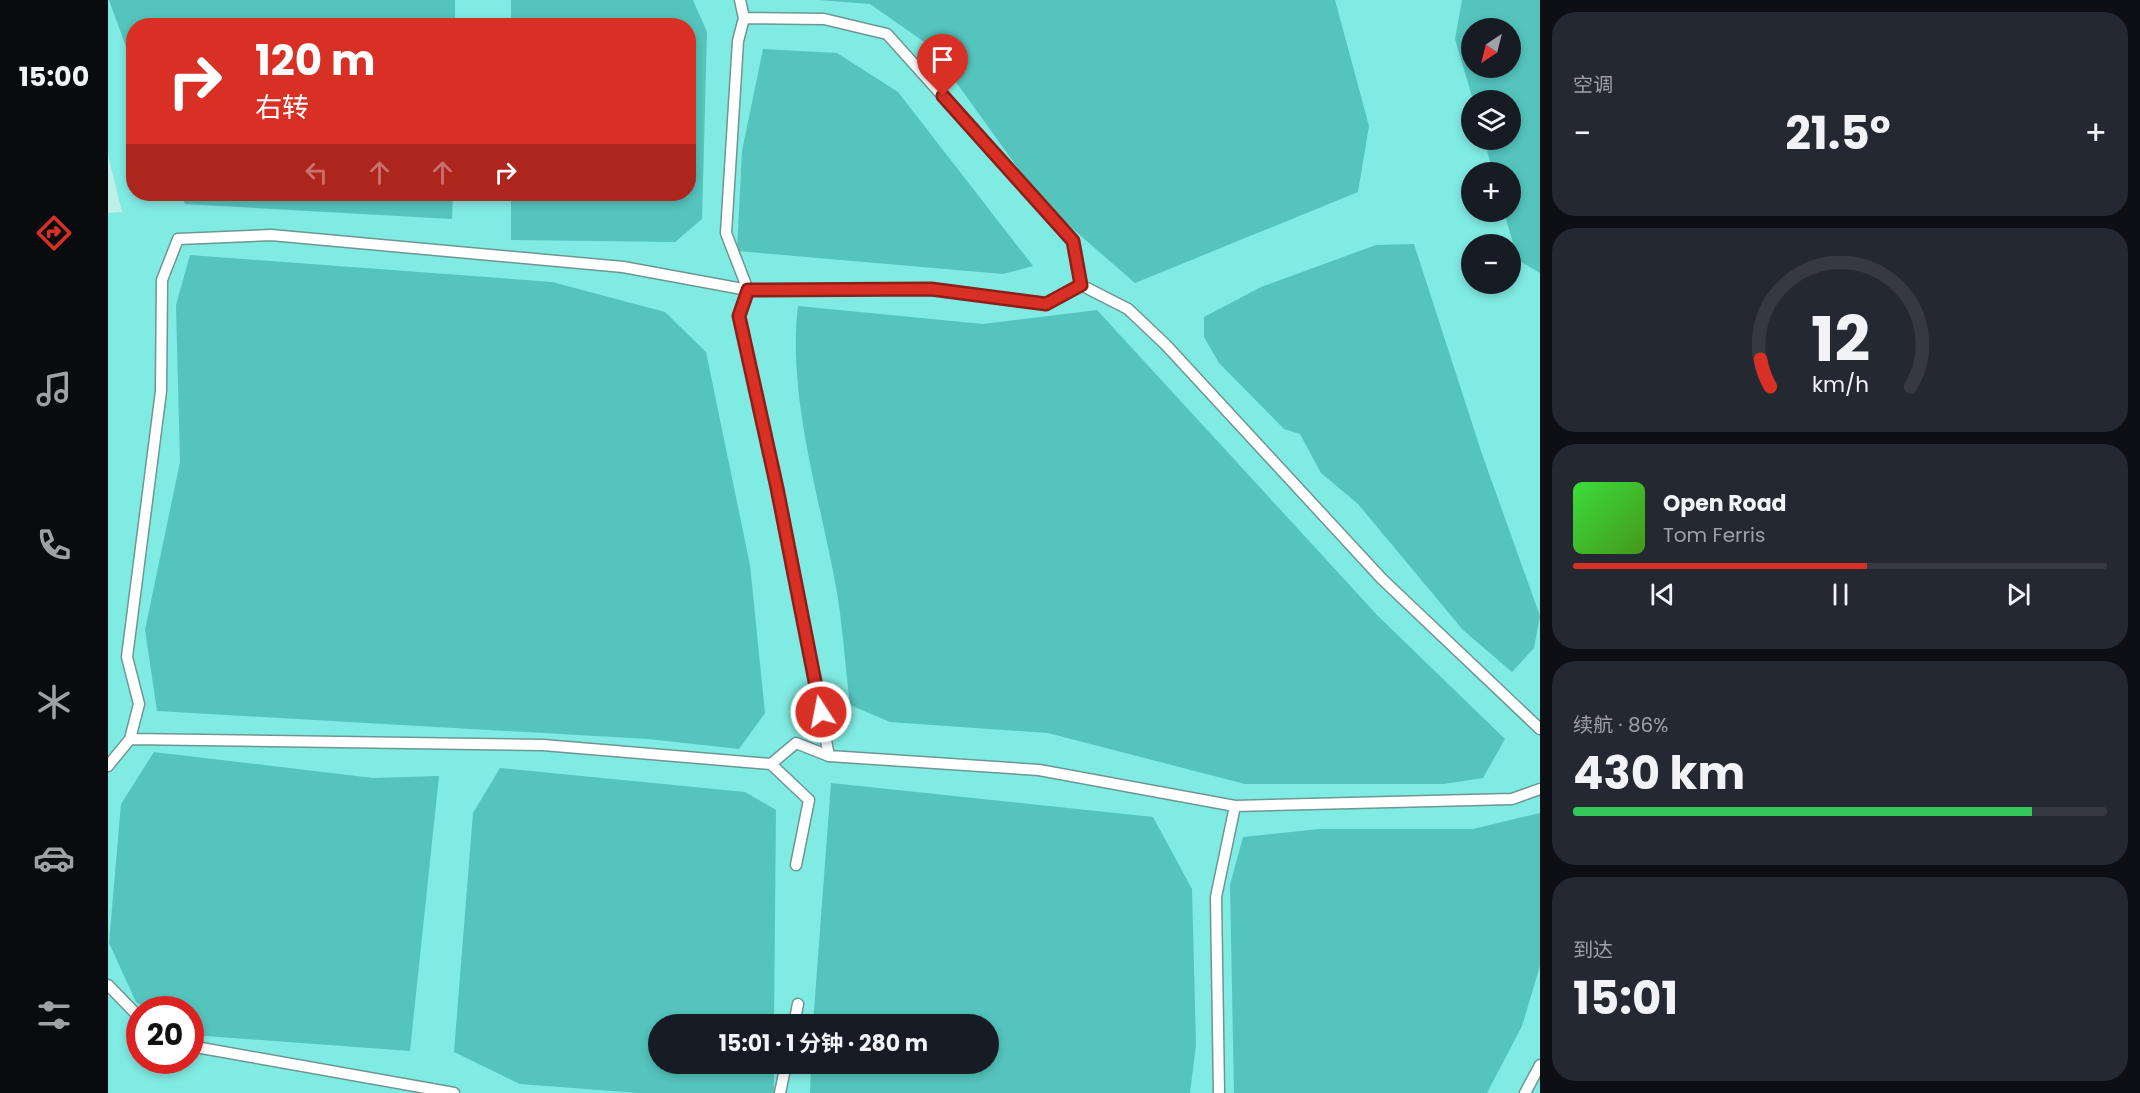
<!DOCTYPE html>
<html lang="zh">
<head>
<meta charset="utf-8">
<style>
	:root { --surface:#171b24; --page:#242831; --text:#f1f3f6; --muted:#9ea1a6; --line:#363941; --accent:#d93025 }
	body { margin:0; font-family:Poppins,"Noto Sans SC",sans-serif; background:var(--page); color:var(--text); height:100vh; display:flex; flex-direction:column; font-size:22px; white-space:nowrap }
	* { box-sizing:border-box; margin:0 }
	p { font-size:20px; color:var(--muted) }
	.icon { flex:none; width:33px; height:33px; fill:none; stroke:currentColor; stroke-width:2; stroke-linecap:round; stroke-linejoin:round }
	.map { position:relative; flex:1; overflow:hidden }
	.drawer { display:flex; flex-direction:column; gap:12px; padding:12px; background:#0d0f14; width:600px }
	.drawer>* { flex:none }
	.top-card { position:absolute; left:18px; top:18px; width:570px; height:183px; border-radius:24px; box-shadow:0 3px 9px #0003; background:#d93025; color:#fff; overflow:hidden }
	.needle { width:39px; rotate:215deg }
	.fabs { position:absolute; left:1353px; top:18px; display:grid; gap:12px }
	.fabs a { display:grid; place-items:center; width:60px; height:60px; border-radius:50%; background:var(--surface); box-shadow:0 3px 9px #0003; font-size:30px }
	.speed { position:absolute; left:18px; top:996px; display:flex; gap:12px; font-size:30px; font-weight:700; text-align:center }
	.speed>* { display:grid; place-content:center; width:78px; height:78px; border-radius:50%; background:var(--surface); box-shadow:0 3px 9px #0003; line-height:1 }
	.speed .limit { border:9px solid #d22; background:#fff; color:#111 }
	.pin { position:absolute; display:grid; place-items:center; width:51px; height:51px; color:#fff; margin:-62px -26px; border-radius:50% 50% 50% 0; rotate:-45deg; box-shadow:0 0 6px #0007 }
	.pin .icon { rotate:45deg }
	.me { position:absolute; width:66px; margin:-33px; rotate:349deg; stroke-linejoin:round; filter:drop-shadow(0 0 4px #0008) }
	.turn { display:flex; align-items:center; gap:21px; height:126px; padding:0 30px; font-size:27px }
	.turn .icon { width:78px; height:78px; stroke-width:2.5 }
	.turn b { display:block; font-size:42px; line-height:51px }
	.lanes { display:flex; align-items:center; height:57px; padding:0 30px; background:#0003; justify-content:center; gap:30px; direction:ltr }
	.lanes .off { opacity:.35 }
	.big { font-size:45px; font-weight:700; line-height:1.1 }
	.drawer .tile { flex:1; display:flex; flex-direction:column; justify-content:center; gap:9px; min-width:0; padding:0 21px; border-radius:24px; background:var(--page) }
	.drawer .dial { align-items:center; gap:0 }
	.dial svg { height:156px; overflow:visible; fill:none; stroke:var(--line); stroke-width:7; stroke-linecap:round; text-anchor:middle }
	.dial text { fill:var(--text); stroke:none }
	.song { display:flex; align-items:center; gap:18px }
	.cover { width:72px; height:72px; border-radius:9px; background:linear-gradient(135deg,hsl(120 70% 55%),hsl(100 70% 35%)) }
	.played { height:6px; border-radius:3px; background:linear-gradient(90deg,var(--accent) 55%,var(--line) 55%) }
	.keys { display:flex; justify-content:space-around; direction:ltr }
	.heat { display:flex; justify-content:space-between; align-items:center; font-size:33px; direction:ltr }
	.charge { height:9px; border-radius:4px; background:linear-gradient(90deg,#34c759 86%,var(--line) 0) }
	.trip { position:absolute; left:540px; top:1014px; width:351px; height:60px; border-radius:30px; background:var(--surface); box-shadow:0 3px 9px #0003; font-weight:700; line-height:60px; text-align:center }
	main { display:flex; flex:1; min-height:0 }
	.menu { display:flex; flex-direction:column; width:108px; justify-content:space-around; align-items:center; background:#090b0e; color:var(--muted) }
	.menu .icon { width:42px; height:42px }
	.menu .selected { color:var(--accent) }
	.menu b { font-size:27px; color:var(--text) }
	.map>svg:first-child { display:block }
	.green { fill:#80ebe2; fill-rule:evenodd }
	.water { fill:#54c4bc; fill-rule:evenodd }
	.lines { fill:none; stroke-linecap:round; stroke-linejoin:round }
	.lane-casing { stroke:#6c9793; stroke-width:13 }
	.lane { stroke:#fff; stroke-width:10 }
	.route-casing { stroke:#8d1f18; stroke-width:15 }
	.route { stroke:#d93025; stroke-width:10 }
</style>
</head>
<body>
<main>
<nav class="menu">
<b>15:00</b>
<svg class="icon selected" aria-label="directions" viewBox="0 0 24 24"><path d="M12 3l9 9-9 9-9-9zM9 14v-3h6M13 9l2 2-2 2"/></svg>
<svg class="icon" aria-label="music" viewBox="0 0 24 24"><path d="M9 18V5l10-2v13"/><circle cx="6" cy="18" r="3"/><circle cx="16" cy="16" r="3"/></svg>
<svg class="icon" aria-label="phone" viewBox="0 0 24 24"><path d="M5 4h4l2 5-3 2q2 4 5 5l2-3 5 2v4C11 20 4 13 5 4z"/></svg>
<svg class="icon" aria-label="climate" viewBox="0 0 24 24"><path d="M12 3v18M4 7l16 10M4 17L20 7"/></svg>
<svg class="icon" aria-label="car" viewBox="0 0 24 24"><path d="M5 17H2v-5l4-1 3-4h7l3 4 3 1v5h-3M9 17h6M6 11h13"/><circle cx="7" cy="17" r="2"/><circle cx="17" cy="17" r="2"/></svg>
<svg class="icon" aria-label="filters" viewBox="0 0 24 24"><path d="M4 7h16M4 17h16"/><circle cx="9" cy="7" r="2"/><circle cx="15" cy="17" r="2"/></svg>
</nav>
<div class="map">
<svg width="1432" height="1093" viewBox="0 0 1432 1093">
	<rect width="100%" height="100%" fill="#c0eee9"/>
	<path class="green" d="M 0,0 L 1432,0 L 1432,1093 L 0,1093 L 0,213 L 14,212 L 0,155 ZM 26,26 L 580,26 L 580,194 L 26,194 ZM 1364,28 L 1402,28 L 1402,68 L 1364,68 ZM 1364,100 L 1402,100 L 1402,140 L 1364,140 ZM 1364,172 L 1402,172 L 1402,212 L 1364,212 ZM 1364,244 L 1402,244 L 1402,284 L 1364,284 ZM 32,1010 L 82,1010 L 82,1060 L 32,1060 ZM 550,1024 L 880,1024 L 880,1064 L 550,1064 Z"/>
	<path class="water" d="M 1,0 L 347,0 L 347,25 L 26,26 L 25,66 Z
		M 403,0 L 585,0 L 599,32 L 594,219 L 567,242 L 403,240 L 403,194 L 580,194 L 580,26 L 403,25 Z
		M 710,0 L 1227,0 L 1261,126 L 1250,192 L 1027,283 L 935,203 L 822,46 L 762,4 Z
		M 1354,0 L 1432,0 L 1432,273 L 1410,260 L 1396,212 L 1402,212 L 1402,172 L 1385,172 L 1376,140 L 1402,140 L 1402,100 L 1365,100 L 1347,39 ZM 1364,28 L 1402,28 L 1402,68 L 1364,68 Z
		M 655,49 L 729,53 L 790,92 L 925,266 L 895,274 L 629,251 L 634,151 Z
		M 73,194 L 345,194 L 344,219 L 77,204 Z
		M 1306,244 L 1374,454 L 1432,616 L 1426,648 L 1404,672 L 1355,630 L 1250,504 L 1213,473 L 1192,434 L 1176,429 L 1111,363 L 1096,337 L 1096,317 L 1153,287 L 1268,245 Z
		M 82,255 L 444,282 L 557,312 L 598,352 L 642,565 L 657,713 L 631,749 L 540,739 L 49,711 L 37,630 L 72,462 L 68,305 Z
		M 690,306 L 875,324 L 989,310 L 1270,616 L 1397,739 L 1375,778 L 1336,784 L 1137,784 L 940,733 L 782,722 L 742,705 C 737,666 735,626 728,587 C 712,499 679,394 690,306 Z
		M 46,752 L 265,778 L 331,776 L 302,1051 L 83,1035 L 82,1010 L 39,1009 L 28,1002 L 1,943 L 13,804 Z
		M 392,768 L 637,792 L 668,810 L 666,1024 L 550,1024 L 550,1064 L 666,1064 L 666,1093 L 530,1093 L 412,1084 L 346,1052 L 365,813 Z
		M 723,783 L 1045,817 L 1084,889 L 1088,1045 L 1082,1093 L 702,1093 L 703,1064 L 880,1064 L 880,1024 L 705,1024 Z
		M 1432,813 L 1432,966 L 1414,1026 L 1379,1093 L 1126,1093 L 1122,885 L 1135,837 L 1211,829 L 1365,829 Z"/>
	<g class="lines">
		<g class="lane-casing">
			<path id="lane" d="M 632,0 L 636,18 L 716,19 L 779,34 L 965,241 L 973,285 L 938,304 L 823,289 L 640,290 L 631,317 L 669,488 L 721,756 L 931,770 L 1127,806 L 1404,799 L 1432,789
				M 973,285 L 1020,309 L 1058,345 L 1274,579 L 1432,729
				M 22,739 L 31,704 L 19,657 L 53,391 L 54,280 L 70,239 L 163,235 L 515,267 L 640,290 L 618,233 L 630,41 L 636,18
				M 663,764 L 701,800 L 688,865
				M 0,766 L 22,739 L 435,745 L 663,764 L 688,743 L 721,756
				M 0,985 L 32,1018
				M 686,1024 L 690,1004
				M 82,1046 L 346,1093
				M 672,1093 L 678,1064
				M 1111,1093 L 1108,897 L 1127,806
				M 1417,1093 L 1432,1065"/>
		</g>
		<use href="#lane" class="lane"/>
	</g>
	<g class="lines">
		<g class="route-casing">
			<path id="route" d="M 713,712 L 669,488 L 631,316 L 640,290 L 823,289 L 938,304 L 973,285 L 965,241 L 835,96"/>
		</g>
		<use href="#route" class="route"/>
	</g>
</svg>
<div class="fabs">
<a><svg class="needle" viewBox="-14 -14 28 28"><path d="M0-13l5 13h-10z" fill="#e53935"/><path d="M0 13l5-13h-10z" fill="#9ea1a6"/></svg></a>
<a><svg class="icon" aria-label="layers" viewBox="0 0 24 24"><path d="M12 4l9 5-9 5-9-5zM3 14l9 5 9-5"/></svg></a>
<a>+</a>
<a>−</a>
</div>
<div class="speed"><div class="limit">20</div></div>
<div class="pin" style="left:835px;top:96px;background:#d93025"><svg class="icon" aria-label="arrive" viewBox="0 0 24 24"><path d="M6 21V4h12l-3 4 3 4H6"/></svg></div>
<svg class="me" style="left:713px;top:712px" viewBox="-20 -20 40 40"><circle r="17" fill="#d93025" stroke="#fff" stroke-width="3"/><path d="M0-11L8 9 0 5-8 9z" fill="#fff"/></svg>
<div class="trip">15:01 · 1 分钟 · 280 m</div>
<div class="top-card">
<div class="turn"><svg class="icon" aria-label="right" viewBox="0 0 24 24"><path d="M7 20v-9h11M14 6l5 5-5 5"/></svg><div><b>120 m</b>右转</div></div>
<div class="lanes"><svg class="icon off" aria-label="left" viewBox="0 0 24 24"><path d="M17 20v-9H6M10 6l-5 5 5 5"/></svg><svg class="icon off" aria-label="ahead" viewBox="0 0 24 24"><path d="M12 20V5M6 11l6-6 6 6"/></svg><svg class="icon off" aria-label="ahead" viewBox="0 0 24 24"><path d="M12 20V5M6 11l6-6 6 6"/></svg><svg class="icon" aria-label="right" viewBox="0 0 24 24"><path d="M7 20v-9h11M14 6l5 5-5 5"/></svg></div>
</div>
</div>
<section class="drawer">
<div class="tile"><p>空调</p>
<div class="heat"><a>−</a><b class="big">21.5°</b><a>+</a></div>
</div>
<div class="tile dial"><svg viewBox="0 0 100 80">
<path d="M14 69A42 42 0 1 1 86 69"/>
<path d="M14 69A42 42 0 0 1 9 55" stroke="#d93025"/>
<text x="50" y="56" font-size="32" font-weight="700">12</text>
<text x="50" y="72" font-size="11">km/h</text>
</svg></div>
<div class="tile">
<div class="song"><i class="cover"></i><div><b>Open Road</b><p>Tom Ferris</p></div></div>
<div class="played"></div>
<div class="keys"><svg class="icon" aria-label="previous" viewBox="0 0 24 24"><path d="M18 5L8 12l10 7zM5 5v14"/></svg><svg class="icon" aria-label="pause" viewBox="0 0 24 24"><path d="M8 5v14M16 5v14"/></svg><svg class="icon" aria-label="next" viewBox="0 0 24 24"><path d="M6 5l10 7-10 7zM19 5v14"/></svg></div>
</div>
<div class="tile"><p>续航 · 86%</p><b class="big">430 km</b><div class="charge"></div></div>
<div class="tile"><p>到达</p><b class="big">15:01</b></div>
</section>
</main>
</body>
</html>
